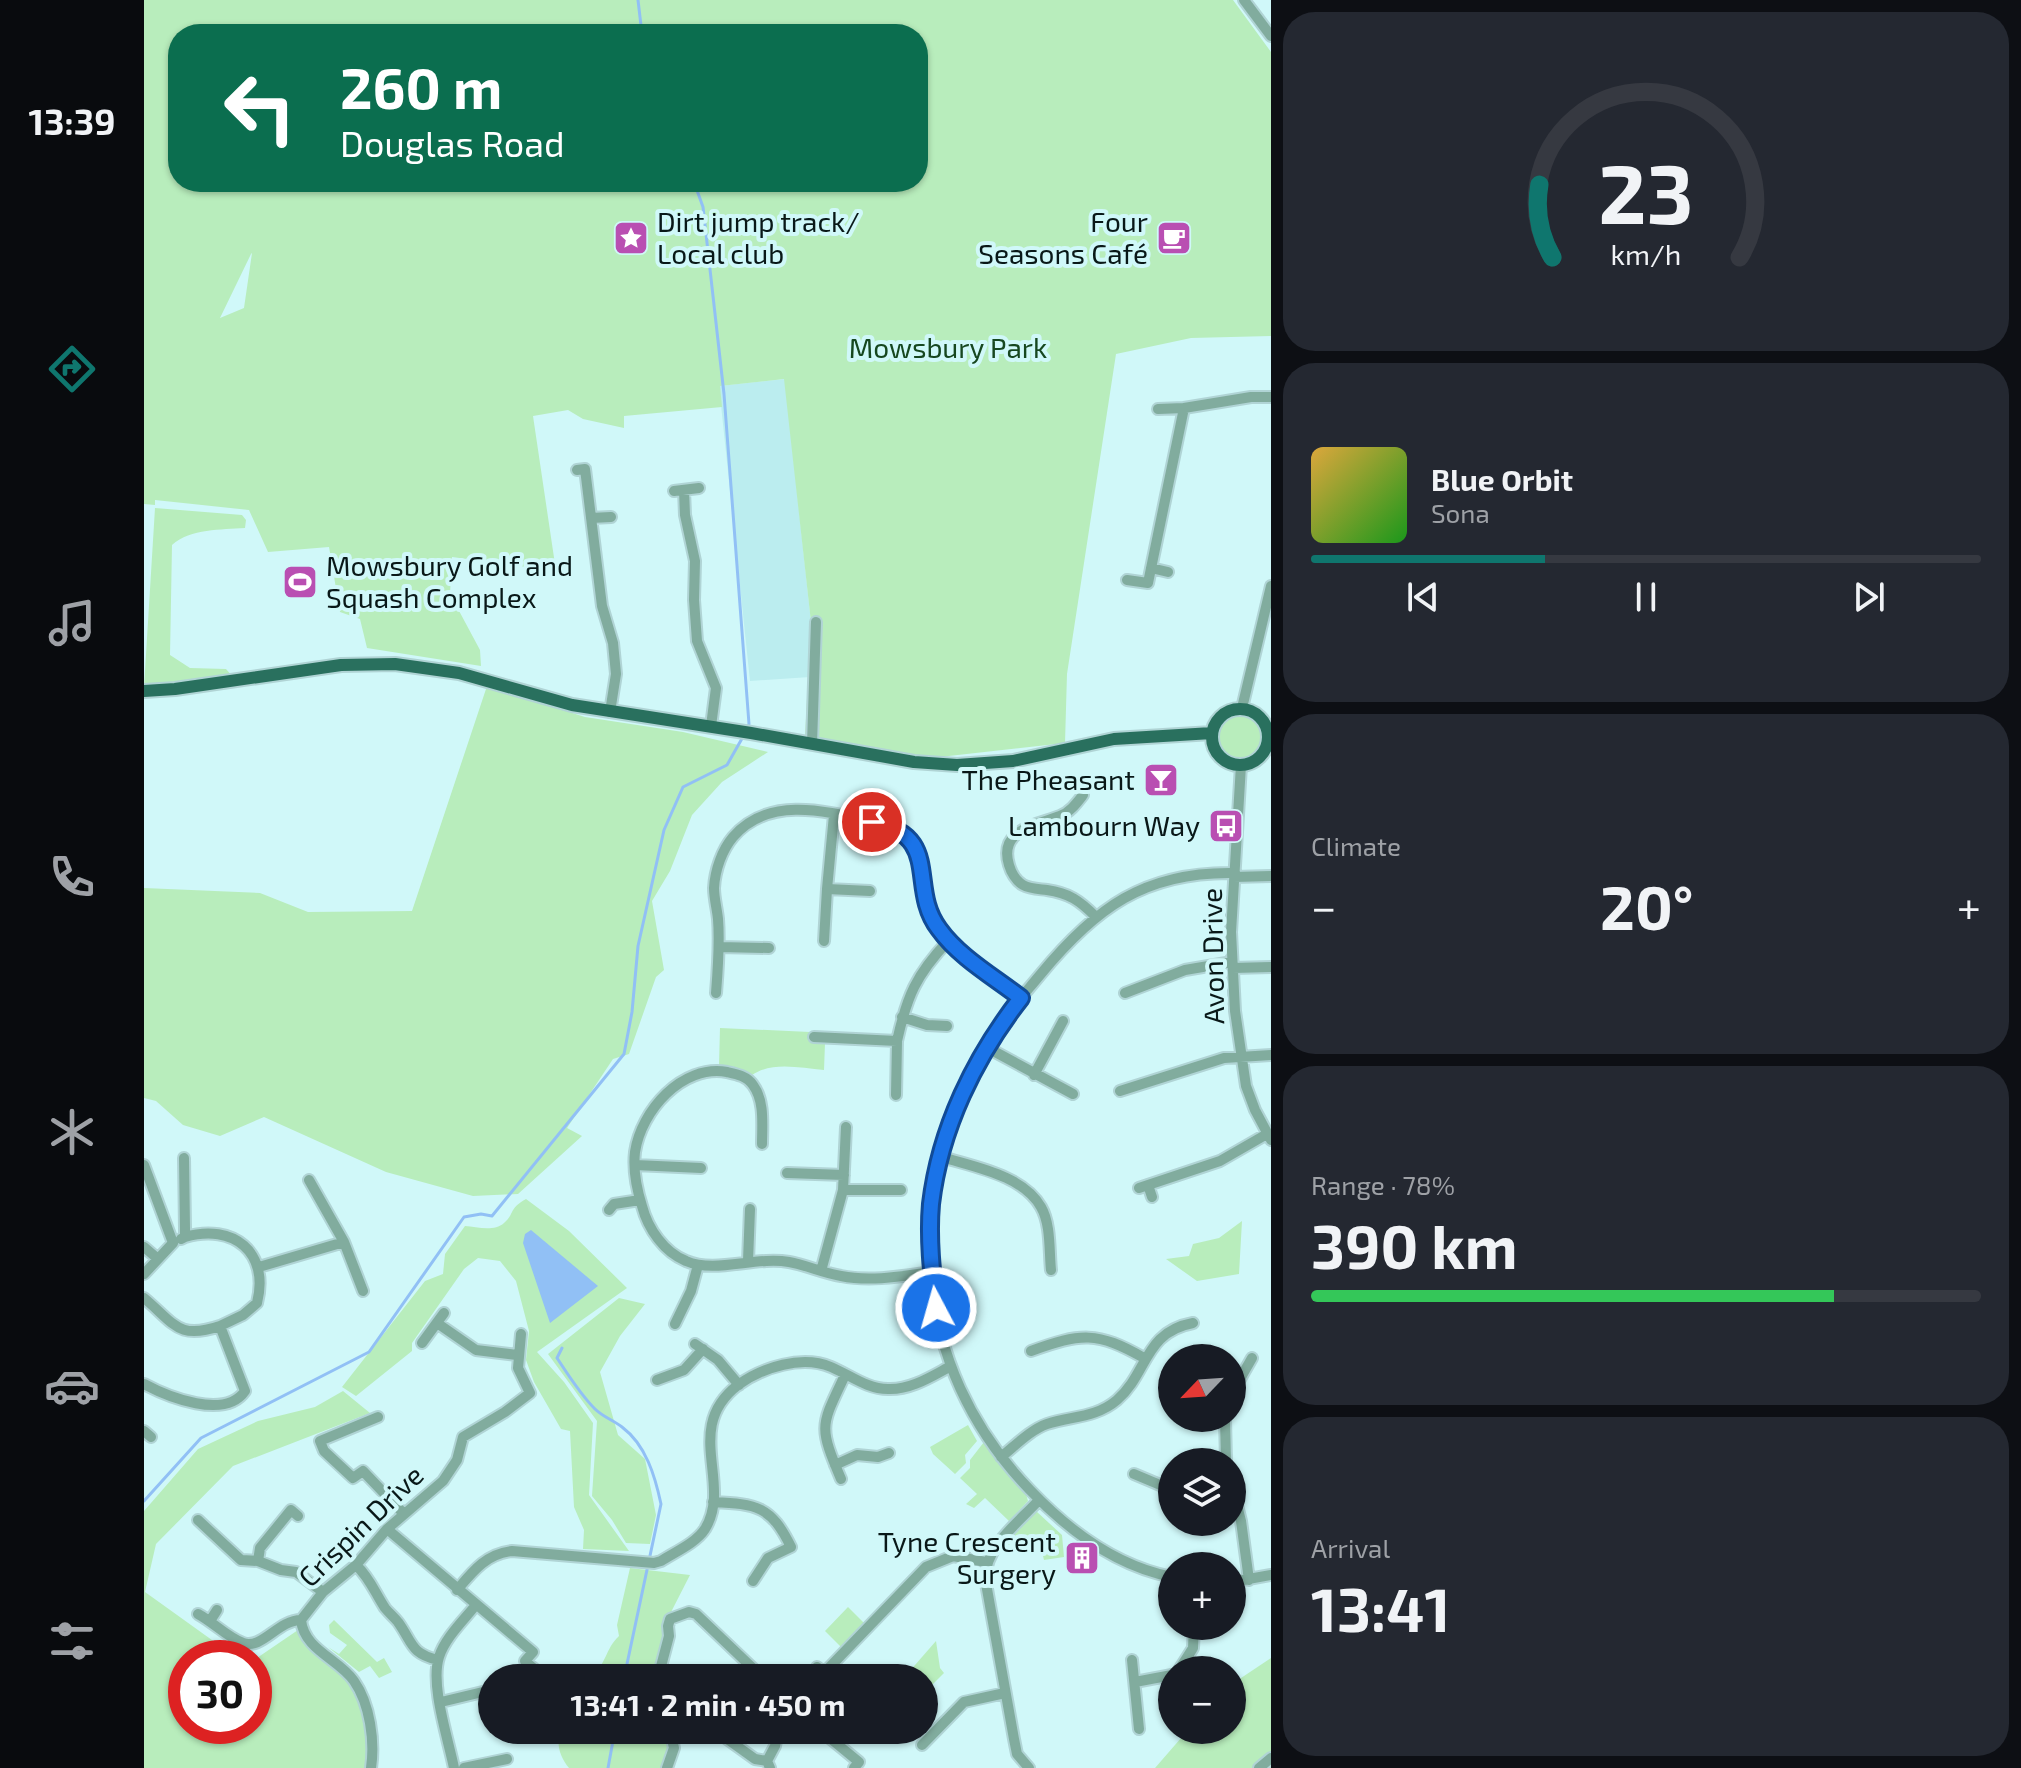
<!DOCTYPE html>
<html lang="en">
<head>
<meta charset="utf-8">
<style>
	:root { --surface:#171b24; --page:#242831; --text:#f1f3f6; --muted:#9ea1a6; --line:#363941; --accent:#0f766e }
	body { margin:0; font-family:"Exo 2",sans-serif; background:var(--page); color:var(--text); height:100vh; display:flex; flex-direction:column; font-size:30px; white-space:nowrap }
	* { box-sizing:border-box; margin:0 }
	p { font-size:26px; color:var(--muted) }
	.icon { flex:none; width:44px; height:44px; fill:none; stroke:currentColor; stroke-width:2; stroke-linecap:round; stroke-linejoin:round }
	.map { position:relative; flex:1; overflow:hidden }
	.side { display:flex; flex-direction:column; gap:12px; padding:12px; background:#0d0f14; width:750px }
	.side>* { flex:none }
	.guide { position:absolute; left:24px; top:24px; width:760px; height:168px; border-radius:32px; box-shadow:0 2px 6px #0004; background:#0b6e4f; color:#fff; overflow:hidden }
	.needle { width:52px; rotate:245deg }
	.controls { position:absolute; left:1014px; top:1344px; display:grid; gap:16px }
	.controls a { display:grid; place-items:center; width:88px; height:88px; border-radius:50%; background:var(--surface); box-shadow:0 2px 6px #0004; font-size:40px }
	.speed { position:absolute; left:24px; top:1640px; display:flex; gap:16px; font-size:40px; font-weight:700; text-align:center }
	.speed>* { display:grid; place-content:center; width:104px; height:104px; border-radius:50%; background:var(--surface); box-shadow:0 2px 6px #0004; line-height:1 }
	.speed .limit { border:12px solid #d22; background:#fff; color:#111 }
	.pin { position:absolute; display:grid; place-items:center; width:68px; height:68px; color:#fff; margin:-34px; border:4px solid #fff; border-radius:50%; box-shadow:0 2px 8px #0007 }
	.me { position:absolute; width:88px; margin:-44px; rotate:354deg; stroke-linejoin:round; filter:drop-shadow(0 0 6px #0008) }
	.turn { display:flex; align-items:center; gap:28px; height:168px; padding:0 40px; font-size:36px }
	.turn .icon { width:104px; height:104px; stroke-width:2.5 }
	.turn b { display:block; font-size:56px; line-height:68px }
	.big { font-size:60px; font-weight:700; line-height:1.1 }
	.side .card { flex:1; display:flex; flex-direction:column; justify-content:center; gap:12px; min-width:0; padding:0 28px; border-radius:32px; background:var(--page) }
	.side .dial { align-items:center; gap:0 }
	.dial svg { height:208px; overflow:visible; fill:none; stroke:var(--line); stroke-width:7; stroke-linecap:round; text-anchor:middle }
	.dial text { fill:var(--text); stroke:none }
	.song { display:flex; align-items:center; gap:24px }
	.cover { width:96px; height:96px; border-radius:12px; background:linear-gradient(135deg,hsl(40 70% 55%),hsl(120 70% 35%)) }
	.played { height:8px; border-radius:4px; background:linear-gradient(90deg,var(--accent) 35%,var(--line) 35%) }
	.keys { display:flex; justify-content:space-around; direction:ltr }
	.heat { display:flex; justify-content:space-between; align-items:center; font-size:44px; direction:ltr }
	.charge { height:12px; border-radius:6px; background:linear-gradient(90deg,#34c759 78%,var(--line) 0) }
	.trip { position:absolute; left:334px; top:1664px; width:460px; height:80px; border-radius:40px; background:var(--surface); box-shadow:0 2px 6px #0004; font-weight:700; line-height:80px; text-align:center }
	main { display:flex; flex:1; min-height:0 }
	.tab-bar { display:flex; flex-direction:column; width:144px; justify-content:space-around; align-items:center; background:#090b0e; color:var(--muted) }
	.tab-bar .icon { width:56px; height:56px }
	.tab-bar .on { color:var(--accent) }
	.tab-bar b { font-size:36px; color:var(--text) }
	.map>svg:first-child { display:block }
	.built { fill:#bbedef }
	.green { fill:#b8edbc; fill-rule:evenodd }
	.water { fill:#91c0f5 }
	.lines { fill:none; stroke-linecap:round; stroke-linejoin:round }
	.stream { stroke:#91c0f5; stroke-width:3 }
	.minor-casing { stroke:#b0d4d5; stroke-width:14 }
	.major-casing { stroke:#b0d4d5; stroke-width:16 }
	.minor { stroke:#81ac9e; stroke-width:10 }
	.major { stroke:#29705e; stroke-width:12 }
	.route-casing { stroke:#114b97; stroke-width:20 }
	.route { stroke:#1a73e8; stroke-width:14 }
	.labels { text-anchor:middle; stroke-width:8; stroke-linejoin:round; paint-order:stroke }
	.poi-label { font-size:28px; fill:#091818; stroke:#d0f8f9; text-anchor:end }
	.park-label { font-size:28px; fill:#16471f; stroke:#d0f8f9 }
	.street-label { font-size:28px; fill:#091818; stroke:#d0f8f9 }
</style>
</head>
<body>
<main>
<nav class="tab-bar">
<b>13:39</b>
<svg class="icon on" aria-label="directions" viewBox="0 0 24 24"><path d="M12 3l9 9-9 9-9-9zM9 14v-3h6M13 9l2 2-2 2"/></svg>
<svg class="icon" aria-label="music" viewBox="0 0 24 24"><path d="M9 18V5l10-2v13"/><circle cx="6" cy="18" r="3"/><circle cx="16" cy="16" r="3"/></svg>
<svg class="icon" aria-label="phone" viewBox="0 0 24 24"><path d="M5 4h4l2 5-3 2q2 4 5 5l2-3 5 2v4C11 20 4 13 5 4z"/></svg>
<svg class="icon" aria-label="climate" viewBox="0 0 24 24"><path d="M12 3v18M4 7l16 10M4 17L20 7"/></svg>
<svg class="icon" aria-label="car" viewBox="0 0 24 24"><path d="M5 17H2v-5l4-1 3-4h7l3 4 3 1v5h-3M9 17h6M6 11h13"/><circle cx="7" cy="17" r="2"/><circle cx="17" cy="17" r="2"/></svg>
<svg class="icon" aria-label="filters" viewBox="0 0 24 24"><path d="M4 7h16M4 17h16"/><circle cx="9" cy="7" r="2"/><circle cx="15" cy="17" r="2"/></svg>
</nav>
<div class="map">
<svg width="1127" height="1768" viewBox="0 0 1127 1768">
	<rect width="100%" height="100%" fill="#d0f8f9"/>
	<path class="built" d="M 641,379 L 667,622 L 666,677 L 606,681 L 575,386 Z"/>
	<path class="green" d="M 0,0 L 1089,0 L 1127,52 L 1127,336 L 1047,338 L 972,354 L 923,674 L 921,743 L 787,758 L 661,737 L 667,622 L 640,379 L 576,386 L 578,407 L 480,416 L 480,428 L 439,419 L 424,410 L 389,416 L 412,571 L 308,557 L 306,594 L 336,650 L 337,666 L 223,648 L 216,619 L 196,612 L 185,547 L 124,552 L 105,510 L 11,500 L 11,505 L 0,504 ZM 34,34 L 774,34 L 774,182 L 34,182 ZM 108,253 L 100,308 L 76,318 L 107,254 Z
		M 11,508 L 98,515 L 102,520 L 101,528 C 77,530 47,528 28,545 L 26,655 L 46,668 L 82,669 L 89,677 L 0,687 Z
		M 343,686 L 441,717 L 539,732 L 624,752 L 578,782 L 548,815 L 526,871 L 508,901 L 520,970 L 512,977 L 485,1054 L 469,1059 L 423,1128 L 438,1136 L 374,1194 L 329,1196 L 242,1172 L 120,1117 L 76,1136 L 39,1125 L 12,1101 L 0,1098 L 0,888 L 116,893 L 164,912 L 268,911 Z
		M1074 738a23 23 0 1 1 46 0a23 23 0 1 1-46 0Z
		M 576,1028 L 666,1032 L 666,1042 L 681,1043 L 680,1070 C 656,1068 629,1061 608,1075 L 588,1066 L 575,1066 Z
		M 382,1199 L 425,1231 L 483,1288 L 393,1352 L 420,1382 L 449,1423 L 445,1495 L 485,1551 L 439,1549 L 440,1530 L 430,1507 L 426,1431 L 417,1429 L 390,1382 L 382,1360 L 385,1331 L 372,1281 L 356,1261 L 334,1258 L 320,1269 L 268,1343 L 268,1351 L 212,1396 L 198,1387 L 281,1281 L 299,1274 L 301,1254 L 321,1226 C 333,1227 350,1232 360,1223 C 371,1214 364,1209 382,1199 Z
		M 1098,1221 L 1095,1274 L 1053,1281 L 1022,1259 L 1045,1256 L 1049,1244 L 1075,1238 Z
		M 475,1298 L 501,1304 L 476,1336 L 456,1372 L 474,1435 L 501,1459 L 512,1515 L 506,1544 L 482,1543 L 468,1520 L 448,1496 L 453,1421 L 404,1354 Z
		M 199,1391 L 226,1413 L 89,1466 L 12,1544 L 1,1592 L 93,1658 L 42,1658 L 42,1726 L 110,1726 L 110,1660 L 154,1630 C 169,1658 190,1661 208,1682 C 225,1701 226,1745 223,1768 L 0,1768 L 0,1511 L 54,1449 L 114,1421 L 171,1407 Z
		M 824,1425 L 833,1441 L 821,1455 L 822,1463 L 811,1474 L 789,1454 L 786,1447 Z
		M 840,1442 L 882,1494 L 884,1501 L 865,1521 L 841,1498 L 830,1508 L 822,1504 L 833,1494 L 816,1478 L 826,1468 L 826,1460 Z
		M 892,1511 L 918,1535 L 920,1557 L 900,1560 L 895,1540 L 866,1544 L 857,1549 Z
		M 486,1568 L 546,1575 L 524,1618 L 509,1678 L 446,1678 C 463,1664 461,1649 475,1636 L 473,1625 Z
		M 704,1607 L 722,1625 L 698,1648 L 681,1631 Z
		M 190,1620 L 233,1662 L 240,1658 L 248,1672 L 235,1678 L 226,1666 L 215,1672 L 184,1647 L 195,1654 L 203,1645 L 186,1633 L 185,1625 Z
		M 792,1641 L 796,1668 L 800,1673 L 783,1690 L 780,1678 L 769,1678 L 764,1673 Z
		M 1127,1658 L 1127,1768 L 1011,1768 L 1044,1730 L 1088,1730 L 1088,1684 Z
		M 416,1730 L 521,1730 L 525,1742 L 524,1760 L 518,1768 L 425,1768 C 416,1757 412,1745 416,1730 Z"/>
	<path class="water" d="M 387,1230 L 454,1286 L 406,1323 L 379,1243 L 381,1234 Z"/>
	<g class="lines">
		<path class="stream" d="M 494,0 L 498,34
			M 550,182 L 559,207 L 580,394 L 605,724 L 603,728
			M 418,1348 L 413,1358 C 425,1376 436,1394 451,1409 C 459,1417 469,1420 478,1427 C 502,1445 511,1476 517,1504 L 480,1678
			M 0,1501 L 57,1438 L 225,1352 L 320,1217 L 337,1214 L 348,1216 L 480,1054 L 488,1012 L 494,946 L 520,830 L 539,787 L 583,765 L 600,735
			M 464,1768 L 471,1730"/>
		<g class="minor-casing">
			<path id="minor" d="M 1100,0 L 1127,36
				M 1014,409 L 1040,408
				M 433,470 L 441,469 L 458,606 L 469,643 L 472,674 L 466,712
				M 540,490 L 541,515 L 551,561 L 550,600 L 553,641 L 572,688 L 567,726
				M 530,491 L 555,488
				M 447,518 L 467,517
				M 1007,568 L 1024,572
				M 983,580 L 1004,583 L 1040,408 L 1107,397 L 1127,397
				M 1098,708 L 1127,586
				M 668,744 L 672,622
				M 1097,765 L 1087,932 L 1091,1011 L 1102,1086 L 1111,1110 L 1127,1140
				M 939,795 C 932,804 926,812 916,816 C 893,825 854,829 865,865 C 867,872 872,881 879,885 C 886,889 896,889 903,890 C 925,893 936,901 951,916
				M 690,815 L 683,889 L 726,891
				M 1090,877 L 1127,876
				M 680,941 L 683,889
				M 575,947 L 625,948
				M 1089,968 L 1127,967
				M 572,993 C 574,968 576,944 574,919 C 573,909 570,898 570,888 C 571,870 578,850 589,837 C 629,790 697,816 747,826 C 793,854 768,887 791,924 C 809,953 850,977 877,998
				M 981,993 L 1041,970 L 1088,962
				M 758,1017 L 783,1025 L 803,1026
				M 670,1037 L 753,1041 C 763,996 772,975 804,941
				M 842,1047 L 929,1094
				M 890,1075 L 919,1021
				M 976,1091 L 1080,1058 L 1127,1055
				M 752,1095 L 753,1041
				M 618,1144 C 618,1125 621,1101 609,1085 C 603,1076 592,1074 583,1072 C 538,1064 497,1111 491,1152 C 489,1169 493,1190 498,1206 C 504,1229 520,1252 542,1261 C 571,1274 612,1256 645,1262 C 662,1265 679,1273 697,1276 C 727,1282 759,1276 788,1272
				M 798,1157 C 830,1167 879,1175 897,1207 C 907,1224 905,1251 907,1270
				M 0,1165 L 29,1243 L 0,1274
				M 491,1165 L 557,1168
				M 643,1173 L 700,1175
				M 165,1180 L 200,1242 L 219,1291
				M 1004,1185 L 1008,1197
				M 995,1188 L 1076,1161 L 1123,1134
				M 699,1190 L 757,1190
				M 465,1210 L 470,1204 L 496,1200
				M 41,1237 C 89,1223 126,1252 113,1303 L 99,1315 L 76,1326
				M 37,1239 L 41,1237 L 41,1229 L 40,1158
				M 0,1247 L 14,1259
				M 604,1261 L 606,1209
				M 115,1267 L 200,1242
				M 677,1271 L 699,1190 L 702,1127
				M 0,1298 C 31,1324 34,1340 76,1326 L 101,1391 C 81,1420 24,1397 0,1384
				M 293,1323 L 332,1350 L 373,1355
				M 531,1324 L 547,1291 L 554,1265
				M 278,1343 L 300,1313
				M 551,1344 L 574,1360 L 595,1385
				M 887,1351 C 937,1333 953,1331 1000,1358
				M 513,1380 L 540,1370 L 559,1349
				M 1088,1393 L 1108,1358
				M 234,1417 L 176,1441 L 180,1451 L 209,1478 L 219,1471 L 260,1514
				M 1081,1418 L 1082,1462
				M 0,1431 L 7,1437
				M 857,1457 C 871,1446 886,1430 903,1424 C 927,1416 952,1418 973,1400 C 1004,1373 1000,1332 1049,1323
				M 691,1465 L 713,1455 L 734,1457 L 745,1453
				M 990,1474 L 1028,1490
				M 697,1479 C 674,1425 677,1426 701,1375
				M 1088,1486 L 1097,1521 L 1105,1580
				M 569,1502 C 613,1504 627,1506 647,1547 L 624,1558 L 609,1581
				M 54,1520 L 97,1560 L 114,1561 L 137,1570 L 152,1572 L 179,1592
				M 243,1529 L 389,1652 L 381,1661 L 401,1678
				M 114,1561 L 116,1548 L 147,1510 L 154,1516
				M 212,1565 C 226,1578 231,1593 241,1608 C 245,1613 250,1617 254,1622 C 269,1643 266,1653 294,1660
				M 1028,1577 C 972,1566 925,1531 886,1490 C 765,1364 759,1196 841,1047 C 856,1021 877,998 896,975 C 951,908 1001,871 1091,873
				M 1088,1582 L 1127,1575
				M 313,1590 C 329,1571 342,1554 368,1551 L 510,1563 L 517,1561 C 531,1552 552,1543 561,1529 C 589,1483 538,1428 594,1385 C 619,1367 658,1355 687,1367 C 706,1375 723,1389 744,1389 C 767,1390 788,1376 807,1366
				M 54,1614 C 69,1622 83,1637 99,1643 C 118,1650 134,1620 157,1620
				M 66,1621 L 73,1610
				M 988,1660 L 995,1729
				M 673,1667 L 680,1673 L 782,1567 L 809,1556 L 842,1562
				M 1035,1670 L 1049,1648 L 1050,1626
				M 515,1674 L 525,1636 L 524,1626 L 526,1619 L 545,1612 L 552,1614 L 619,1678
				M 991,1682 L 1028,1675
				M 297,1702 L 347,1690
				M 676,1730 L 715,1762 L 710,1768
				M 579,1736 L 611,1759 L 623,1761
				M 778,1745 L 820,1702 L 861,1693
				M 227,1768 C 231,1741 226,1704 210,1681 C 195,1659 160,1650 157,1620 L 179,1592 L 212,1565 L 243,1529 L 299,1481 L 313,1460 L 319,1437 L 361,1412 L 386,1393 L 374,1368 L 377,1334
				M 310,1768 C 304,1738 286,1685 295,1657 C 301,1638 319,1621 331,1606
				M 320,1768 L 363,1759
				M 523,1768 L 530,1748 L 526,1730
				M 626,1768 L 623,1761 L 631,1746 L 634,1730
				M 885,1768 L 873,1754 L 870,1739 L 841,1578 C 842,1546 874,1523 895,1500
				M 1115,1768 L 1127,1758"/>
		</g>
		<g class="major-casing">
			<path id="major" d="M 0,691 L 31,689 L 197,665 L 251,664 L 315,673 L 428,705 L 607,733 L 770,762 L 813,765 L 869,761 L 970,739 L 1068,733
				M1068 737a28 28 0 1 1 56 0a28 28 0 1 1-56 0Z"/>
		</g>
		<use href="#minor" class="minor"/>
		<use href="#major" class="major"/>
	</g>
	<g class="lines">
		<g class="route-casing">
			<path id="route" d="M 728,822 C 800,836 763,887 795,929 C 815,957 850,977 877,998 C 831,1057 796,1128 787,1204 C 784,1238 788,1273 792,1308"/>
		</g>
		<use href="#route" class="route"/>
	</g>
	<defs>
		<g id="sight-square" transform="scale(1.8)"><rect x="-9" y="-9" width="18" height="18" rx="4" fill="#b94fb2" stroke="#d0f8f9"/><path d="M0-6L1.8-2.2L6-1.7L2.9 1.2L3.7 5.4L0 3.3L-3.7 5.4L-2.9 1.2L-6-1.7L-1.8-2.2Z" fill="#fff"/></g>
		<g id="cafe-square" transform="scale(1.8)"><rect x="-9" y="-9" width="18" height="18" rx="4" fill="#b94fb2" stroke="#d0f8f9"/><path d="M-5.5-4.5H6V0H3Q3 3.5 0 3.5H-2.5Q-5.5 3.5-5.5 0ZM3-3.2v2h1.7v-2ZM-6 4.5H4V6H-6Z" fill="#fff"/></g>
		<g id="stadium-square" transform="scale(1.8)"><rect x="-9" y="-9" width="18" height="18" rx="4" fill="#b94fb2" stroke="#d0f8f9"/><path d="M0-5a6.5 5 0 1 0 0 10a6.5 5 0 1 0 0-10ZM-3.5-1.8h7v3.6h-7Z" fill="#fff"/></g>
		<g id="bar-square" transform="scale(1.8)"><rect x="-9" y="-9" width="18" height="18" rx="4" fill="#b94fb2" stroke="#d0f8f9"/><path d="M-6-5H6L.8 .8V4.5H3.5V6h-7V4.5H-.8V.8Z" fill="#fff"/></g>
		<g id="bus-square" transform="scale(1.8)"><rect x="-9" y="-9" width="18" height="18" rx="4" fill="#b94fb2" stroke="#d0f8f9"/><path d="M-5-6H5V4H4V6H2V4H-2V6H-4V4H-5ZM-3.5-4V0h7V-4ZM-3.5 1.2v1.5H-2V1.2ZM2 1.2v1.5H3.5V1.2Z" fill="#fff"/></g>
		<g id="building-square" transform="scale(1.8)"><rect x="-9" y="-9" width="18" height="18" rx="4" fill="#b94fb2" stroke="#d0f8f9"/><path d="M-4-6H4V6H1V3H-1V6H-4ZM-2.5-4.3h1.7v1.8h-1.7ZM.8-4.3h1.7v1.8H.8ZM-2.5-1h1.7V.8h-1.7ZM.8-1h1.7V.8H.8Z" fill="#fff"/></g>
	</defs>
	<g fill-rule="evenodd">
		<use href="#sight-square" x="487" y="238"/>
		<use href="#cafe-square" x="1030" y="238"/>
		<use href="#stadium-square" x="156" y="582"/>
		<use href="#bar-square" x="1017" y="780"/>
		<use href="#bus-square" x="1082" y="826"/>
		<use href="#building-square" x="938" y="1558"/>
	</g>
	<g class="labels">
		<g class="poi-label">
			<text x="513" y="232" text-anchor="start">Dirt jump track/<tspan x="513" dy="32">Local club</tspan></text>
			<text x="1004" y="232">Four<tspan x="1004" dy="32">Seasons Café</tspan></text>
			<text x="182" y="576" text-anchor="start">Mowsbury Golf and<tspan x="182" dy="32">Squash Complex</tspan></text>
			<text x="991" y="790">The Pheasant</text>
			<text x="1056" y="836">Lambourn Way</text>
			<text x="912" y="1552">Tyne Crescent<tspan x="912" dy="32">Surgery</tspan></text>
		</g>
		<g class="park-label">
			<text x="804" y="358">Mowsbury Park</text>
		</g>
		<g class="street-label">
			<text transform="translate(1069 956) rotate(-91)" y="10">Avon Drive</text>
			<text transform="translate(217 1526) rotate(-44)" y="10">Crispin Drive</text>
		</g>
	</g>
</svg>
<div class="controls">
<a><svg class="needle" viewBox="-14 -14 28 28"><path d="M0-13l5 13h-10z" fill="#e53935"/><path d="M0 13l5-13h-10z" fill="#9ea1a6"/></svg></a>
<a><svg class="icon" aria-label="layers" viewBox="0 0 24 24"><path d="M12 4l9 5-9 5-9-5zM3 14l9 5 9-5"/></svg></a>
<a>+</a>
<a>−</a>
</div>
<div class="speed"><div class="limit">30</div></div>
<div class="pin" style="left:728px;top:822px;background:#d93025"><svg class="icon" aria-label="arrive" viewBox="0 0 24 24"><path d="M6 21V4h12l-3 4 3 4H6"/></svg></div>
<svg class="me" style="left:792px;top:1308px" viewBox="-20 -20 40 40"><circle r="17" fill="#1a73e8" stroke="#fff" stroke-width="3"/><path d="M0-11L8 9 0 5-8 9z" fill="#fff"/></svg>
<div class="trip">13:41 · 2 min · 450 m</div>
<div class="guide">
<div class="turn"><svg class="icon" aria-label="left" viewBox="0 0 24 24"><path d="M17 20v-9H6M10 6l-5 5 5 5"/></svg><div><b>260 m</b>Douglas Road</div></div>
</div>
</div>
<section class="side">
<div class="card dial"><svg viewBox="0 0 100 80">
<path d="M14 69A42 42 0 1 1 86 69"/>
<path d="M14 69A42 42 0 0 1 9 41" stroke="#0f766e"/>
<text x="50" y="56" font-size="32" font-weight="700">23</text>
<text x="50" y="72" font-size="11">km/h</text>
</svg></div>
<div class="card">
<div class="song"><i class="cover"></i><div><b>Blue Orbit</b><p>Sona</p></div></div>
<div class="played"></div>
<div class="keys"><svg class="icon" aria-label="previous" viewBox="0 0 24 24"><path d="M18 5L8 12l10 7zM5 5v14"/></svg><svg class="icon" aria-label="pause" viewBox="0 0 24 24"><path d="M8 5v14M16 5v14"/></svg><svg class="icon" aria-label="next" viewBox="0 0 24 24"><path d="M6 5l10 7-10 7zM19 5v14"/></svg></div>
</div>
<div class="card"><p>Climate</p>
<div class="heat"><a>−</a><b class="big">20°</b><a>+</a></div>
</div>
<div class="card"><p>Range · 78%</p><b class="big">390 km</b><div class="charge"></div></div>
<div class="card"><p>Arrival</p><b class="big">13:41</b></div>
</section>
</main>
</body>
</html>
